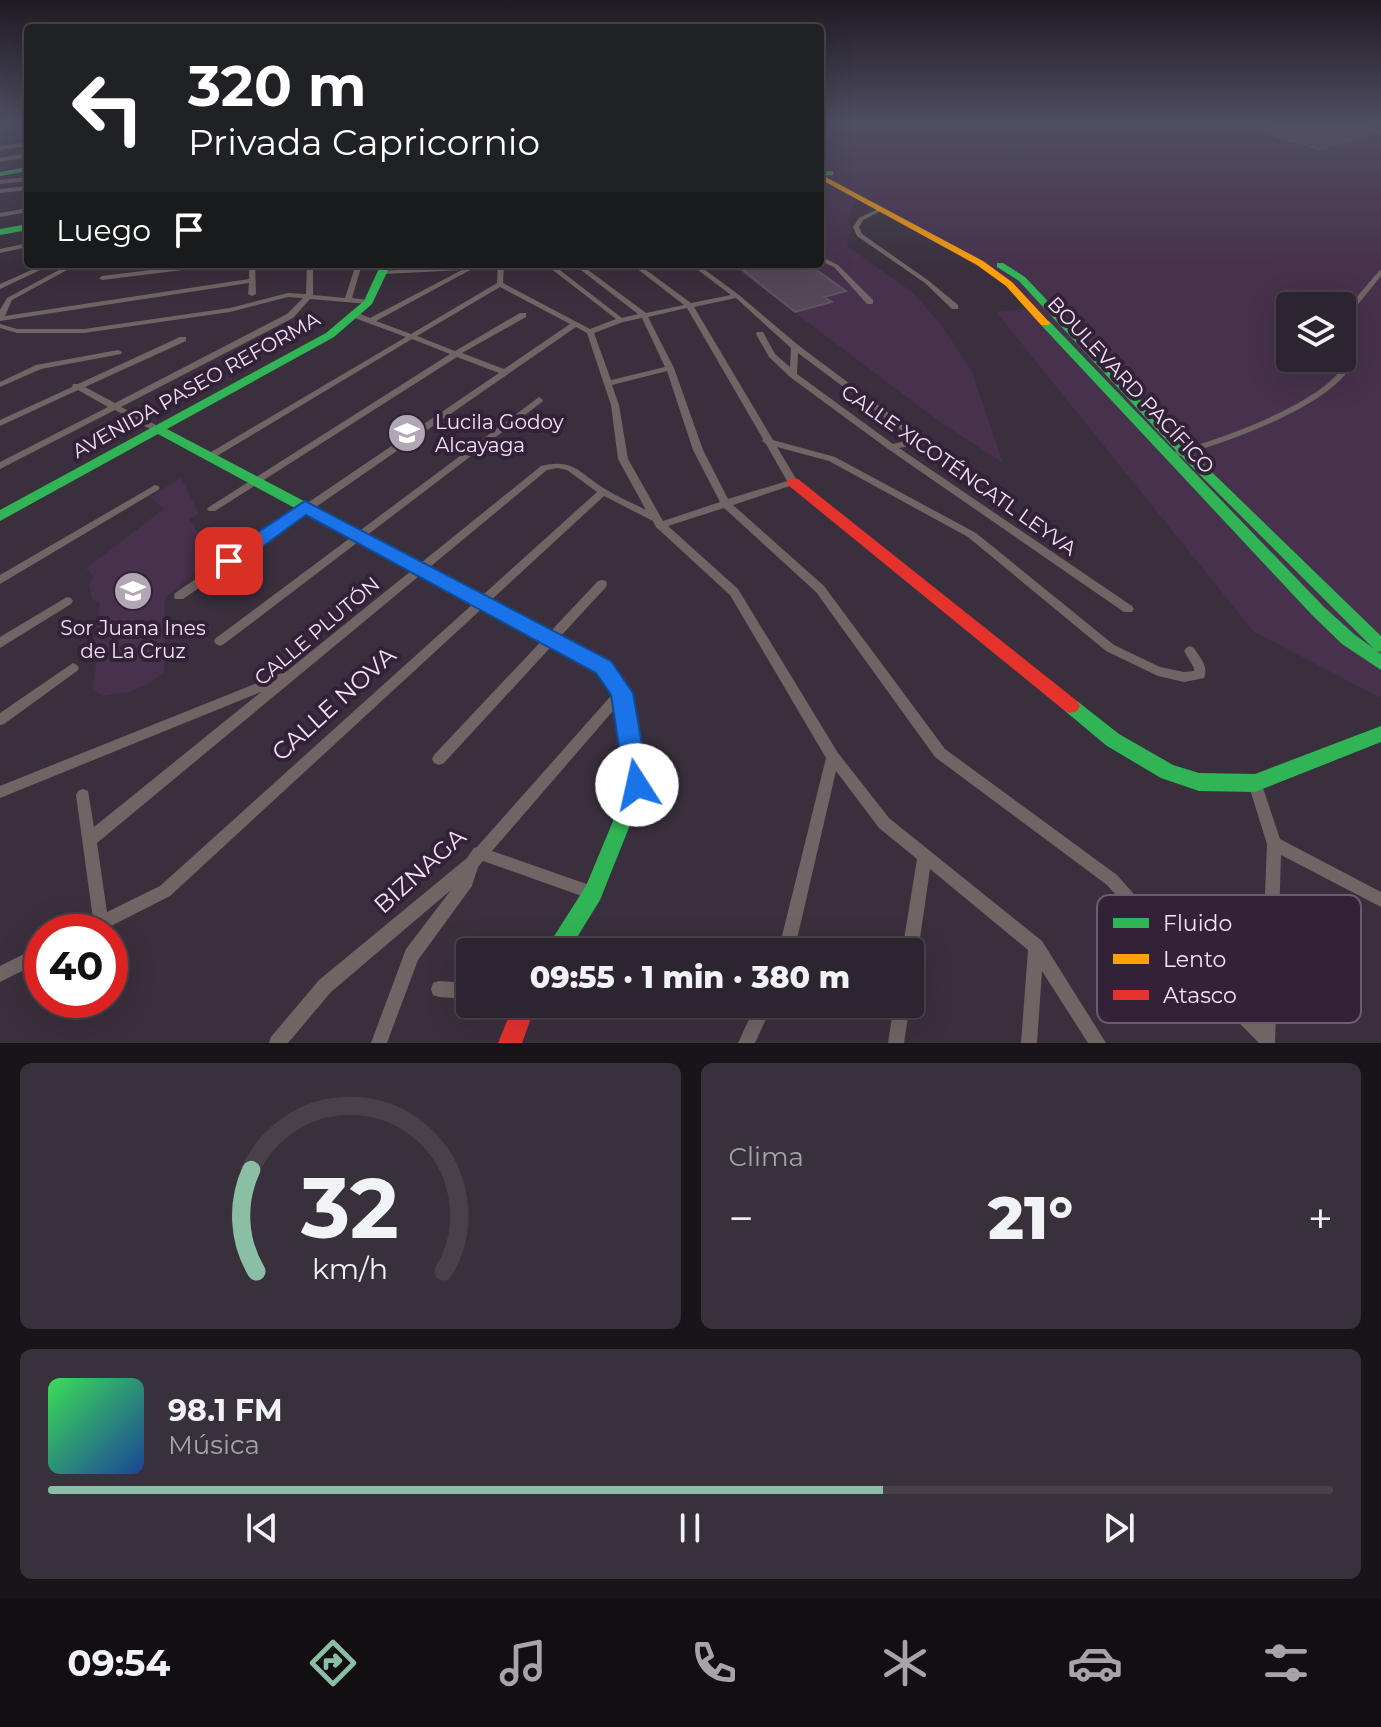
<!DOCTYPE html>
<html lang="es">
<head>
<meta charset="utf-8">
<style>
	:root { --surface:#2c242e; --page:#38303a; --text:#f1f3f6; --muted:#a6a4aa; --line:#48414a; --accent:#8abfa5 }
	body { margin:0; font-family:Montserrat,sans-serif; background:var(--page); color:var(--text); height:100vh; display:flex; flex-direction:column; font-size:30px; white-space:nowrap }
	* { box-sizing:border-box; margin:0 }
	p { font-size:26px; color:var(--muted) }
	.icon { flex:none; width:44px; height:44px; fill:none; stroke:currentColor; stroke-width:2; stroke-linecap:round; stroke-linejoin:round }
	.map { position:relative; height:1043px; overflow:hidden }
	.drawer { display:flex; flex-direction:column; gap:20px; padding:20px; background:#181419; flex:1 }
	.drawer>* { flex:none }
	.top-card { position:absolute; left:24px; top:24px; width:800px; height:244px; border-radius:8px; box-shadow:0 8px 32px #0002,0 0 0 2px var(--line); background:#202124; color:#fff; overflow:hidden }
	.buttons { position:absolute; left:1276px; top:292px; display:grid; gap:16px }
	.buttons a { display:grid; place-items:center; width:80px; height:80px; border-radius:8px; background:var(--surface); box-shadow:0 8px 32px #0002,0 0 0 2px var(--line); font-size:40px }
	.speed { position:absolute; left:24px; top:914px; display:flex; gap:16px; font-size:40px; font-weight:700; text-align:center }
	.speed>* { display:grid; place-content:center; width:104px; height:104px; border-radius:50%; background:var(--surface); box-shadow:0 8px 32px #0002,0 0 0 2px var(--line); line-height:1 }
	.speed .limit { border:12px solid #d22; background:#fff; color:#111 }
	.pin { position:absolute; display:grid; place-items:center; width:68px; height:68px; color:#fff; margin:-34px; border-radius:16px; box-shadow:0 4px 12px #0006 }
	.me { position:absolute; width:88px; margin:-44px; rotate:350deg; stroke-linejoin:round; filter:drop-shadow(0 0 6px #0008) }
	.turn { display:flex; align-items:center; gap:28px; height:168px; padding:0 32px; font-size:36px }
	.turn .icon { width:104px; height:104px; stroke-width:2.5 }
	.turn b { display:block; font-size:56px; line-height:68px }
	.then { display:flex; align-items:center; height:76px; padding:0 32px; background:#0003; gap:16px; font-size:30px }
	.big { font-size:60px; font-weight:800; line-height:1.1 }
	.drawer .card { flex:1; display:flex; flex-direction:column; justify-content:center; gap:12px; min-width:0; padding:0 28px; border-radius:12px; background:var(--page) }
	.drawer .dial { align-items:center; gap:0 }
	.dial svg { height:208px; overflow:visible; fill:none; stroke:var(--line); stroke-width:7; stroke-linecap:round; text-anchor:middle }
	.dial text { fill:var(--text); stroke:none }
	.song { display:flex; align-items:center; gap:24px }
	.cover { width:96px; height:96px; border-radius:12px; background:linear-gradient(135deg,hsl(130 70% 55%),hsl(220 70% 35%)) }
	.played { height:8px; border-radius:4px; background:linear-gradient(90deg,var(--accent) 65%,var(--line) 65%) }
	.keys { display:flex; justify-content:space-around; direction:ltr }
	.heat { display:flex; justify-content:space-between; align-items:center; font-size:44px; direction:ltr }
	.drawer .tiles { flex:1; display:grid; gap:20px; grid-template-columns:1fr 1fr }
	.card:last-child { grid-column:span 2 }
	.trip { position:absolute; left:456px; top:938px; width:468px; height:80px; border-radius:8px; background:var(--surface); box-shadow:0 8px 32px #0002,0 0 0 2px var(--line); font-weight:800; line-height:80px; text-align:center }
	.tab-bar { display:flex; height:128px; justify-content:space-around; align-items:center; background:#120e12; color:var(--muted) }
	.tab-bar .icon { width:56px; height:56px }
	.tab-bar .selected { color:var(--accent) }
	.tab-bar b { font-size:36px; color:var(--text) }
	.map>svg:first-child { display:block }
	.built { fill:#47314c; fill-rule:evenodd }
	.building { fill:#564759; stroke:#5d5460; stroke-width:2 }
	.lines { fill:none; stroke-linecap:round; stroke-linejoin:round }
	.street { fill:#716464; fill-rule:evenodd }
	.fast { fill:#30b455; fill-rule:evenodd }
	.slow { fill:#ff9f0a; fill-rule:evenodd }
	.jam { fill:#e5322d; fill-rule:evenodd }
	.route { fill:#1a73e8; stroke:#114b97; stroke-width:2 }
	.labels { text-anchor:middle; stroke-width:8; stroke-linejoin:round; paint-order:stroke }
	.street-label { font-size:20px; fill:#f1e5f4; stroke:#332138 }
	.poi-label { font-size:20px; fill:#f1e5f4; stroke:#332138; text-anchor:start }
	.near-street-label { font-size:24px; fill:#f1e5f4; stroke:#332138 }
	.key { fill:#332138; stroke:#6c5c70; stroke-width:2 }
	.key-label { font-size:22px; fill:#f1e5f4 }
</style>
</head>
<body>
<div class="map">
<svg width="1381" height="1043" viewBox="0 0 1381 1043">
	<rect width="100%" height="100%" fill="#3a303d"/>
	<path class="built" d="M 820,122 L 1381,122 L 1381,698 L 1254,632 L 996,312 L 1027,309 L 1004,284 L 921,232 L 856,197 L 849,220 L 851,228 L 847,246 L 911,291 L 940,323 L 972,372 L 1003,463 L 943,424 L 730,264 L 820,264 ZM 1290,306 L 1342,306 L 1342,358 L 1290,358 Z
		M 181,478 L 199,514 L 189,519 L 203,540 L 220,552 L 165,598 L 164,672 L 150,683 L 129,692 L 102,696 L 93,688 L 98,650 L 92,650 L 100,602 L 92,599 L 89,584 L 94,577 L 86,568 L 164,509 L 150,497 Z"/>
	<path class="building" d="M 1321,122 L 1348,122 L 1381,131 L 1319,149 L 1273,135 L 1280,133 L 1266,128 L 1285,123 L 1300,128 Z
		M 755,264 L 808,264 L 846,291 L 824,297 L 832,302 L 795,312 L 740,268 Z"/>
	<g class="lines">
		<path class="street" d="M 28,142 L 28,146 L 0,150 L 0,146 Z
			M 28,153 L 28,157 L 0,162 L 0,158 Z
			M 28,177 L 28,181 L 0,184 L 0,180 Z
			M 28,186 L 28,190 L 0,193 L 0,189 Z
			M 28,208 L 28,212 L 0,217 L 0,213 Z
			M 880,208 L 885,209 L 863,220 L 859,227 L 862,234 L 929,281 L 958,305 L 958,309 L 952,309 L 925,283 L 857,236 L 853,227 L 859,218 Z
			M 28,243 L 28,247 L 0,253 L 0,249 Z
			M 820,256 L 838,265 L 873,300 L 873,304 L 867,304 L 834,267 L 820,261 Z
			M 45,264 L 53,264 L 0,289 L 0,284 Z
			M 70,264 L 78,264 L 12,300 L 5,316 L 249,279 L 249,264 L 255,264 L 256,294 L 252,296 L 248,294 L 249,283 L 0,321 L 0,310 L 7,298 Z
			M 199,264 L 218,264 L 215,266 L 102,280 L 99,278 L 102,276 Z
			M 307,264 L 313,264 L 313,295 L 345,298 L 356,264 L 362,264 L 352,298 L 368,300 L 372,302 L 368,304 L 310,299 L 293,318 L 121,407 L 162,428 L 163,430 L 162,432 L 156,432 L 115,410 L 0,469 L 0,462 L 108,407 L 78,390 L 0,426 L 0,420 L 72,387 L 73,384 L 78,384 L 180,337 L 186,337 L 186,341 L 85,387 L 115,403 L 287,314 L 303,298 L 288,297 L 230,312 L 84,333 L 17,333 L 0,328 L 0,324 L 17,329 L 84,329 L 230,308 L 288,293 L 306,294 Z
			M 498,264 L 504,264 L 503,283 L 590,329 L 616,319 L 545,264 L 552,264 L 622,318 L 638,314 L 573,264 L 580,264 L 646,313 L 684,305 L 631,264 L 638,264 L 691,303 L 731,295 L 690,264 L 697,264 L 739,295 L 798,345 L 922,438 L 918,444 L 899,448 L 1132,606 L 1134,609 L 1132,612 L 1124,612 L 888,449 L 790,377 L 769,357 L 756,334 L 757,332 L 763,332 L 775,354 L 790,367 L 791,348 L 736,298 L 694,307 L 773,440 L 835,457 L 976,533 L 1114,645 L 1160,667 L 1184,672 L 1194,671 L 1194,668 L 1184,651 L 1186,648 L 1190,646 L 1194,648 C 1200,658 1209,666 1204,678 L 1184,682 L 1158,676 L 1106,651 L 968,537 L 829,461 L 777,447 L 798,482 L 796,484 L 733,505 L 824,586 L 945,749 L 1117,875 L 1157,920 L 1260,1019 L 1267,844 L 1248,783 L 1250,779 L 1255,777 L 1260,779 L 1280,839 L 1381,892 L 1381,907 L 1281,855 L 1275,1043 L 1259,1043 L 1147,930 L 1107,885 L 935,757 L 816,592 L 724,508 L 668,526 L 738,589 L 838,753 L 889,818 L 1042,941 L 1106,1043 L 1088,1043 L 1042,971 L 1037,1043 L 1021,1043 L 1028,950 L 930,869 L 918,952 L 916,958 L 910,960 L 910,952 L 902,952 L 917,859 L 879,828 L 836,771 L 794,952 L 778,952 L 826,758 L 730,595 L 656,527 L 653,521 L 604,496 L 170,896 L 109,927 L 110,932 L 75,932 L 78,927 L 93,919 L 76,795 L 78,791 L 83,789 L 88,791 L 94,827 L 261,692 L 0,798 L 0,786 L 287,671 L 541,466 C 574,458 579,473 605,489 C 618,497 633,503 646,510 L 618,459 L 611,405 L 587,333 L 576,327 L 183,599 L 175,599 L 174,596 L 175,593 L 499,373 L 457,357 L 215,511 L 209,511 L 207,509 L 209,507 L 450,354 L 412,339 L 212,459 L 206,459 L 204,457 L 206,455 L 406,337 L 352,317 L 352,313 L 358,313 L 370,318 L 462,270 L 384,274 L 382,273 L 382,271 L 465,266 L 471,266 L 474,268 L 376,321 L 411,334 L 497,283 ZM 500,287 L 570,324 L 504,369 L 462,353 L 526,317 L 526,313 L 520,313 L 455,351 L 417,336 ZM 687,308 L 763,439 L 762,441 L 766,444 L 787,481 L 728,499 L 703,450 L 674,368 L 648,317 ZM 642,318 L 665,367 L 611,380 L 594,333 L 623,322 ZM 798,353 L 913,439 L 893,444 L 797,374 ZM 667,371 L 693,450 L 720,502 L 663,521 L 628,459 L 619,405 L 612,385 ZM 557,468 L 567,470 L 597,492 L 160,886 L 107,912 L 97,843 L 547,470 Z
			M 1381,270 L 1381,276 L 1351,313 L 1355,356 C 1346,402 1220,445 1179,456 L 1176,455 L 1174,453 L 1176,451 C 1215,441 1339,399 1347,356 L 1343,313 L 1379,271 Z
			M 118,350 L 122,352 L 121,354 L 41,369 L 0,387 L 0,382 L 36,365 Z
			M 539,397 L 543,400 L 542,402 L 224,644 L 220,646 L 216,644 L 214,641 L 216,638 Z
			M 155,485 L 158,486 L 160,488 L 158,490 L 0,584 L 0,575 Z
			M 602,580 L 606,581 L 607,584 L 606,587 L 444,763 L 439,765 L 434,763 L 432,759 L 434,755 L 598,581 Z
			M 67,597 L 71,598 L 73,601 L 71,604 L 0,648 L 0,637 Z
			M 73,663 L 77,665 L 79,668 L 77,671 L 4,724 L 0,725 L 0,713 Z
			M 621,688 L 625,689 L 627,693 L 625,697 L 492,851 L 598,888 L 600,893 L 598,898 L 593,900 L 483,861 L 478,867 L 472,886 L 418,960 L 387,1043 L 371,1043 L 406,949 L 451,890 L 331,992 L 288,1043 L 269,1043 L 271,1037 L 319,980 L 467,858 L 474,848 L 477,847 L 617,689 Z
			M 42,945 L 42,961 L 0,982 L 0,966 Z
			M 439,981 L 470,983 L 470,999 L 439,997 L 433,995 L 431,989 L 433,983 Z
			M 756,1004 L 773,1004 L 755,1043 L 738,1043 Z
			M 894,1004 L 910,1004 L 904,1043 L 888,1043 Z"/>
		<path class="fast" d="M 28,167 L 28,171 L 0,176 L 0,172 Z
			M 833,171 L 833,175 L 820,176 L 820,172 Z
			M 28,224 L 28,230 L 0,235 L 0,229 Z
			M 997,263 L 1003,263 L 1025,277 L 1188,449 L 1381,636 L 1381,652 L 1377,651 L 1381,654 L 1381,670 L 1342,644 L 1312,615 L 1041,325 L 1041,321 L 1049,321 L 1324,607 L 1354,634 L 1373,648 L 1180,455 L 1019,281 L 997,267 Z
			M 381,264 L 391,264 L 372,304 L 334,337 L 167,429 L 610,662 L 630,693 L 646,785 L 600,900 L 568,952 L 544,952 L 586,886 L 628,785 L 613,695 L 598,672 L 158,434 L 0,521 L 0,510 L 326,333 L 364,301 Z
			M 1071,699 L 1077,701 L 1119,734 L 1173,765 L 1199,773 L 1255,774 L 1381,726 L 1381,742 L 1255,792 L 1199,791 L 1161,778 L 1107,746 L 1065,711 L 1062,706 L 1065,701 Z"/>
		<path class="slow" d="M 820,174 L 983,261 L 1012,282 L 1050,323 L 1049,325 L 1041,325 L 1006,286 L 977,265 L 820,179 Z"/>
		<path class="jam" d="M 793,478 L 798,479 L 1077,701 L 1080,706 L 1077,711 L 1071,713 L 1065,711 L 788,485 L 786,482 Z
			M 514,1004 L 536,1004 L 522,1043 L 498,1043 Z"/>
	</g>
	<linearGradient id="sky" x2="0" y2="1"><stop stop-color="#201a22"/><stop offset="0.46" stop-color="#4f4e62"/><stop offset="1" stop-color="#4f4e62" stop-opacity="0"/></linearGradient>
	<rect width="1381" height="268" fill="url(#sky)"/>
	<path class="route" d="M 305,501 L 611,661 L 633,693 L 649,785 L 646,793 L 637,796 L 628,793 L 625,785 L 611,695 L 596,673 L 306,515 L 236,566 L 222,566 L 219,561 L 222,556 Z"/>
	<defs>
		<g id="school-disc" transform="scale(2)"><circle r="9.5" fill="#b1a6b4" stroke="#332138"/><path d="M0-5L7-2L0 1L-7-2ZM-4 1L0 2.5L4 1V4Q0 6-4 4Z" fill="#fff"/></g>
	</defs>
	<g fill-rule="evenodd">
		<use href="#school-disc" x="407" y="433"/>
		<use href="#school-disc" x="133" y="591"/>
	</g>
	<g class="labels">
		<g class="street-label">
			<text transform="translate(196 385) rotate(-29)" y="7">AVENIDA PASEO REFORMA</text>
			<text transform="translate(1131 385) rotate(47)" y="7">BOULEVARD PACÍFICO</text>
			<text transform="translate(959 470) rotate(35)" y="7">CALLE XICOTÉNCATL LEYVA</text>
			<text transform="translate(317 631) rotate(-40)" y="7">CALLE PLUTÓN</text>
		</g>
		<g class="poi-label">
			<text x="435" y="429">Lucila Godoy<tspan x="435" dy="23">Alcayaga</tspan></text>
			<text x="133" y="635" text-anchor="middle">Sor Juana Ines<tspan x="133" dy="23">de La Cruz</tspan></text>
		</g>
		<g class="near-street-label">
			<text transform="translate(334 704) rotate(-42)" y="8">CALLE NOVA</text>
			<text transform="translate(420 871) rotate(-42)" y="8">BIZNAGA</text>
		</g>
	</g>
	<rect x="1097" y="895" width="264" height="128" rx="12" class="key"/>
	<rect x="1113" y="918" width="36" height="10" fill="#30b455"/>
	<rect x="1113" y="954" width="36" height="10" fill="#ff9f0a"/>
	<rect x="1113" y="990" width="36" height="10" fill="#e5322d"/>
	<g class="key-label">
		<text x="1163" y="931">Fluido</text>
		<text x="1163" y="967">Lento</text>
		<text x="1163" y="1003">Atasco</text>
	</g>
</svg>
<div class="buttons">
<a><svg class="icon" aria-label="layers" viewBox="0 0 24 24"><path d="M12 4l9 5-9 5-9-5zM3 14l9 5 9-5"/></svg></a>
</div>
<div class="speed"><div class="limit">40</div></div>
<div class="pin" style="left:229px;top:561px;background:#d93025"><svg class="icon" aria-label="arrive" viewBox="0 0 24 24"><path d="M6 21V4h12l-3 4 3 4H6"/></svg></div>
<svg class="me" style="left:637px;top:785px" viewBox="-20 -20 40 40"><circle r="19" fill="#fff"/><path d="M0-13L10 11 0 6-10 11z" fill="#1a73e8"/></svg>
<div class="trip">09:55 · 1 min · 380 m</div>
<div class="top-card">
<div class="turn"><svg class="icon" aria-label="left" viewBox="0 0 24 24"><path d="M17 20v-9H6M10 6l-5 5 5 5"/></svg><div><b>320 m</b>Privada Capricornio</div></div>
<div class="then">Luego<svg class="icon" aria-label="arrive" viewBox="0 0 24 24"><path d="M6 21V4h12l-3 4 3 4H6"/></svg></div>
</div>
</div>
<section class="drawer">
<div class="tiles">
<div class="card dial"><svg viewBox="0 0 100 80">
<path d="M14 69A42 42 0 1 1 86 69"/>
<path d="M14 69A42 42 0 0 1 12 30" stroke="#8abfa5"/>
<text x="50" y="56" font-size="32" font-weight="700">32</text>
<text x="50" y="72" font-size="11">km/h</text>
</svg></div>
<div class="card"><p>Clima</p>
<div class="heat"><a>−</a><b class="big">21°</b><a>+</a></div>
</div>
<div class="card">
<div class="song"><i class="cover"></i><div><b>98.1 FM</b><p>Música</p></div></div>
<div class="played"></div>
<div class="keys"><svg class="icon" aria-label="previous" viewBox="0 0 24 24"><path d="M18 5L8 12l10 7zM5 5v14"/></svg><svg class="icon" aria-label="pause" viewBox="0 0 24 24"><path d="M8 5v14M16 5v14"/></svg><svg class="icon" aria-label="next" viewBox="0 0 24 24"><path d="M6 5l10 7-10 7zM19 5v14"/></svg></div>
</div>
</div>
</section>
<nav class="tab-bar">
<b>09:54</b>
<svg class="icon selected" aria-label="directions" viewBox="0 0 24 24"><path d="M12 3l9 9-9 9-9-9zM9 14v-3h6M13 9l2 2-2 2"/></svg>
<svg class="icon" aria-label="music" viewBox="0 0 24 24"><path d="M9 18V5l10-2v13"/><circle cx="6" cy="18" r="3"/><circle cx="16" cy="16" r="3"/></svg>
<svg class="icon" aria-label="phone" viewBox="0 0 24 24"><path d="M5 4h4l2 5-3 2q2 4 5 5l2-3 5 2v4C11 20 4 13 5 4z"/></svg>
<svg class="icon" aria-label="climate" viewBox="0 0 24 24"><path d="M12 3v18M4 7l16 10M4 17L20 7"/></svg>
<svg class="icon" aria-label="car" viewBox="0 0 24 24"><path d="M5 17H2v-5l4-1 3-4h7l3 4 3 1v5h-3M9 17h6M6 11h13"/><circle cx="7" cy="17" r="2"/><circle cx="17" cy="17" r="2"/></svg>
<svg class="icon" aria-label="filters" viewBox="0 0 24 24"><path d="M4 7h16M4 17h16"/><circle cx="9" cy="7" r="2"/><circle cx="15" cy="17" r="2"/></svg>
</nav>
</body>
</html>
